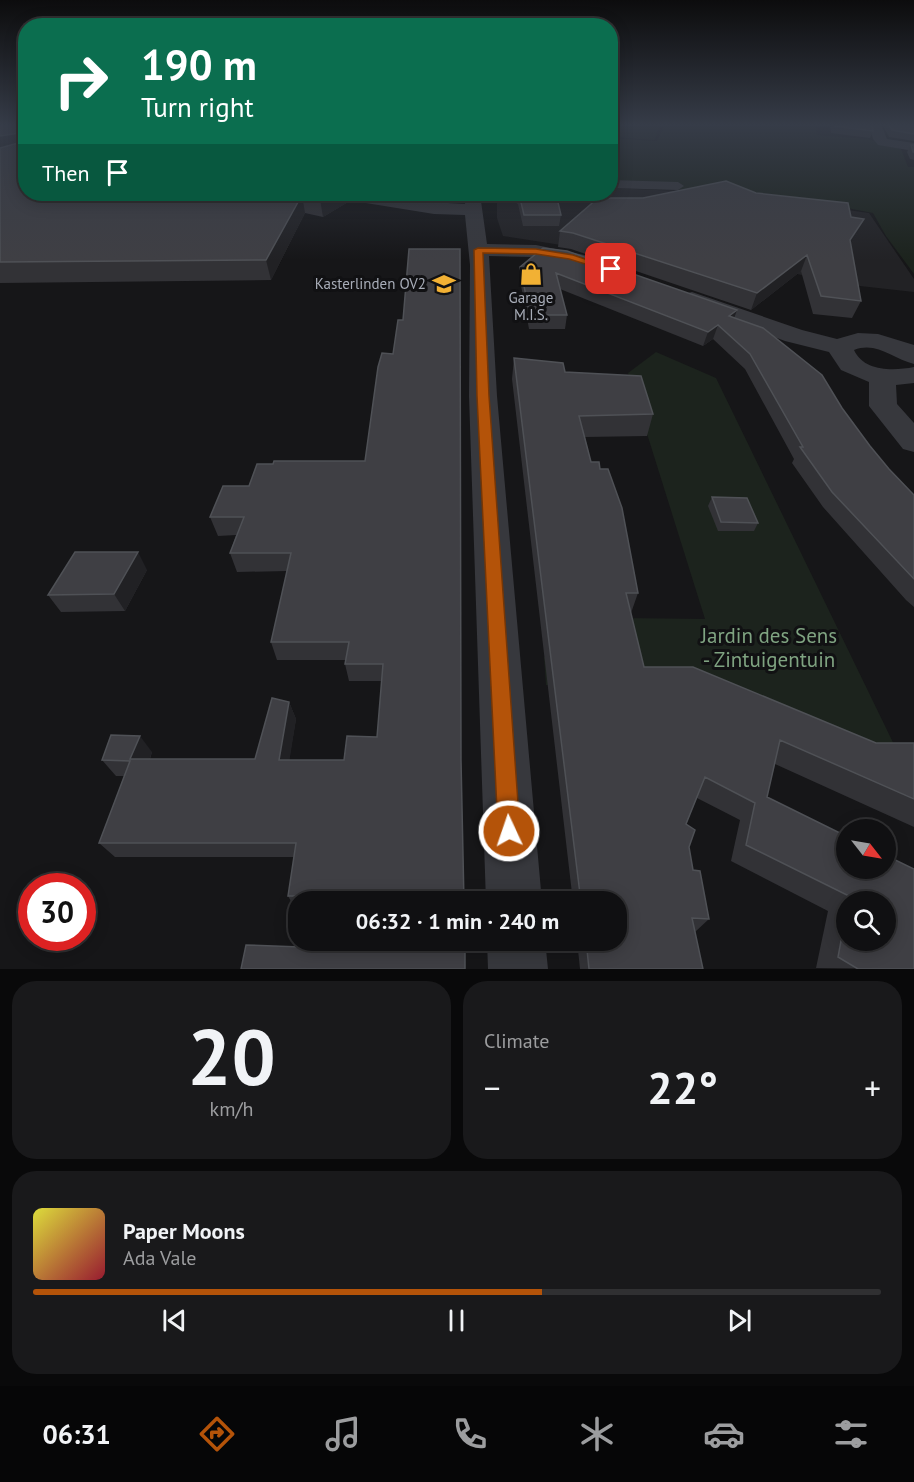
<!DOCTYPE html>
<html lang="en">
<head>
<meta charset="utf-8">
<style>
	:root { --surface:#101012; --page:#19191b; --text:#f1f3f6; --muted:#9c9d9f; --line:#303032; --accent:#b45309 }
	body { margin:0; font-family:"PT Sans",sans-serif; background:var(--page); color:var(--text); height:100vh; display:flex; flex-direction:column; font-size:22px; white-space:nowrap }
	* { box-sizing:border-box; margin:0 }
	p { font-size:20px; color:var(--muted) }
	.icon { flex:none; width:33px; height:33px; fill:none; stroke:currentColor; stroke-width:2; stroke-linecap:round; stroke-linejoin:round }
	.map { position:relative; height:969px; overflow:hidden }
	.side { display:flex; flex-direction:column; gap:12px; padding:12px; background:#09090a; flex:1 }
	.side>* { flex:none }
	.top-card { position:absolute; left:18px; top:18px; width:600px; height:183px; border-radius:24px; box-shadow:0 3px 15px #0003,0 0 0 2px var(--line); background:#0b6e4f; color:#fff; overflow:hidden }
	.needle { width:39px; rotate:121deg }
	.fabs { position:absolute; left:836px; top:819px; display:grid; gap:12px }
	.fabs a { display:grid; place-items:center; width:60px; height:60px; border-radius:50%; background:var(--surface); box-shadow:0 3px 15px #0003,0 0 0 2px var(--line); font-size:30px }
	.speed { position:absolute; left:18px; top:873px; display:flex; gap:12px; font-size:30px; font-weight:700; text-align:center }
	.speed>* { display:grid; place-content:center; width:78px; height:78px; border-radius:50%; background:var(--surface); box-shadow:0 3px 15px #0003,0 0 0 2px var(--line); line-height:1 }
	.speed .limit { border:9px solid #d22; background:#fff; color:#111 }
	.pin { position:absolute; display:grid; place-items:center; width:51px; height:51px; color:#fff; margin:-26px; border-radius:12px; box-shadow:0 3px 9px #0006 }
	.me { position:absolute; width:66px; margin:-33px; rotate:357deg; stroke-linejoin:round; filter:drop-shadow(0 0 4px #0008) }
	.turn { display:flex; align-items:center; gap:21px; height:126px; padding:0 24px; font-size:27px }
	.turn .icon { width:78px; height:78px; stroke-width:2.5 }
	.turn b { display:block; font-size:42px; line-height:51px }
	.then { display:flex; align-items:center; height:57px; padding:0 24px; background:#0003; gap:12px; font-size:22px }
	.big { font-size:45px; font-weight:700; line-height:1.1 }
	.side .card { flex:1; display:flex; flex-direction:column; justify-content:center; gap:9px; min-width:0; padding:0 21px; border-radius:24px; background:var(--page) }
	.side .dial { align-items:center; gap:0 }
	.dial b { font-size:78px; line-height:1 }
	.song { display:flex; align-items:center; gap:18px }
	.cover { width:72px; height:72px; border-radius:9px; background:linear-gradient(135deg,hsl(60 70% 55%),hsl(350 70% 35%)) }
	.played { height:6px; border-radius:3px; background:linear-gradient(90deg,var(--accent) 60%,var(--line) 60%) }
	.keys { display:flex; justify-content:space-around; direction:ltr }
	.heat { display:flex; justify-content:space-between; align-items:center; font-size:33px; direction:ltr }
	.side .tiles { flex:1; display:grid; gap:12px; grid-template-columns:1fr 1fr }
	.card:last-child { grid-column:span 2 }
	.trip { position:absolute; left:288px; top:891px; width:339px; height:60px; border-radius:24px; background:var(--surface); box-shadow:0 3px 15px #0003,0 0 0 2px var(--line); font-weight:700; line-height:60px; text-align:center }
	.dock { display:flex; height:96px; justify-content:space-around; align-items:center; background:#060607; color:var(--muted) }
	.dock .icon { width:42px; height:42px }
	.dock .selected { color:var(--accent) }
	.dock b { font-size:27px; color:var(--text) }
	.map>svg:first-child { display:block }
	.built { fill:#222225 }
	.green { fill:#1c231d }
	.lines { fill:none; stroke-linecap:round; stroke-linejoin:round }
	.pedestrian { fill:#37383d; fill-rule:evenodd }
	.minor { fill:#37383d; fill-rule:evenodd }
	.wall { fill:#323236; fill-rule:evenodd }
	.shaded-wall { fill:#212124 }
	.building { fill:#3f3f44; stroke:#4f5156; stroke-width:1.5 }
	.route { fill:#b45309; stroke:#753606; stroke-width:1.5 }
	.labels { text-anchor:middle; stroke-width:6; stroke-linejoin:round; paint-order:stroke }
	.far-poi-label { font-size:15px; fill:#a8adb8; stroke:#111113; text-anchor:end }
	.near-park-label { font-size:21px; fill:#7fa381; stroke:#111113 }
</style>
</head>
<body>
<div class="map">
<svg width="914" height="969" viewBox="0 0 914 969">
	<rect width="100%" height="100%" fill="#161618"/>
	<path class="built" d="M 611,188 L 725,193 L 869,213 L 914,279 L 914,292 L 842,284 L 770,268 L 587,249 L 503,236 L 497,218 L 497,194 L 610,194 Z"/>
	<path class="green" d="M 611,124 L 660,124 L 655,140 L 611,137 Z
		M 665,124 L 815,124 L 817,135 L 867,139 L 901,149 L 908,167 L 914,167 L 914,274 L 886,236 L 873,213 C 787,195 699,189 611,187 L 610,138 L 657,141 Z
		M 656,352 L 716,378 L 903,763 L 663,688 L 546,685 L 544,657 L 561,657 L 621,618 L 705,619 L 628,373 Z"/>
	<g class="lines">
		<path class="pedestrian" d="M 610,180 L 678,182 L 684,186 L 678,190 L 610,188 Z"/>
		<path class="minor" d="M 869,124 L 881,124 L 887,139 L 914,143 L 914,151 L 878,145 L 873,139 Z
			M 333,194 C 376,189 421,203 465,204 L 464,194 L 480,194 L 487,244 L 536,245 L 589,256 L 592,260 L 589,264 L 582,266 L 536,257 L 489,256 L 497,396 L 542,902 L 486,902 L 469,396 L 470,265 L 465,215 L 434,214 L 341,199 Z
			M 692,292 L 802,330 L 837,339 L 858,333 L 878,334 L 914,345 L 914,364 C 893,359 877,341 854,350 C 864,372 894,371 914,367 L 914,383 L 896,385 L 897,404 L 914,423 L 914,452 L 903,449 L 869,406 L 869,382 L 841,370 L 829,352 L 785,341 L 684,304 L 681,299 L 684,294 Z
			M 487,940 L 545,940 L 548,969 L 488,969 Z"/>
	</g>
	<path class="wall" d="M 0,124 L 26,124 L 26,194 L 347,194 L 348,202 L 323,217 L 305,213 L 271,280 L 0,283 Z
		M 830,124 L 872,124 L 873,131 L 870,138 L 831,133 Z
		M 882,124 L 914,124 L 914,141 L 889,137 Z
		M 911,145 L 914,145 L 914,160 L 910,159 L 907,152 Z
		M 756,193 L 851,217 L 857,234 L 850,245 L 861,301 L 852,318 L 813,314 L 801,271 L 751,310 L 571,249 L 558,247 L 560,231 L 643,198 Z
		M 502,194 L 556,194 L 561,215 L 559,226 L 523,226 L 518,204 Z
		M 543,248 L 737,310 L 734,318 L 842,408 L 870,446 L 889,469 L 914,495 L 914,607 L 906,600 L 823,507 L 792,463 L 794,459 L 745,369 L 713,339 L 703,346 L 560,289 L 567,315 L 565,329 L 529,329 L 520,280 L 520,267 Z
		M 514,358 L 563,363 L 565,372 L 641,376 L 653,414 L 647,436 L 585,437 L 591,462 L 599,462 L 600,469 L 608,469 L 622,508 L 638,593 L 631,613 L 644,667 L 693,667 L 876,743 L 914,743 L 914,827 L 775,764 L 767,797 L 846,836 L 846,868 L 885,868 L 885,855 L 914,869 L 914,969 L 816,968 L 828,911 L 731,861 L 740,820 L 697,798 L 686,824 L 695,830 L 689,847 L 693,870 L 700,871 L 709,919 L 695,932 L 703,969 L 580,969 L 577,940 L 616,940 L 616,902 L 573,902 L 512,379 ZM 846,902 L 885,902 L 885,940 L 846,940 Z
		M 249,486 L 461,760 L 464,902 L 298,902 L 298,908 L 295,908 L 288,896 L 294,857 L 115,857 L 99,843 L 124,776 L 116,776 L 102,760 L 152,752 L 150,759 L 255,759 L 289,702 L 296,719 L 289,760 L 344,760 L 377,737 L 382,681 L 349,681 L 345,664 L 345,660 L 277,660 L 271,642 L 287,571 L 237,572 L 230,553 L 236,535 L 218,536 L 210,517 Z
		M 712,497 L 758,523 L 754,531 L 718,531 L 708,506 Z
		M 147,570 L 125,611 L 61,612 L 48,595 Z"/>
	<path class="shaded-wall" d="M 19,133 L 26,148 L 0,153 L 0,136 Z
		M 330,194 L 347,194 L 348,202 L 323,217 L 320,199 Z
		M 302,195 L 305,213 L 271,280 L 266,260 Z
		M 864,219 L 857,234 L 843,257 L 850,240 Z
		M 807,255 L 801,271 L 751,310 L 757,293 Z
		M 737,310 L 732,324 L 729,316 Z
		M 718,325 L 713,339 L 703,346 L 708,332 Z
		M 138,552 L 147,570 L 125,611 L 114,594 Z
		M 289,702 L 296,719 L 287,776 L 279,760 Z
		M 140,736 L 152,752 L 144,775 L 130,759 Z"/>
	<path class="building" d="M 0,124 L 26,124 L 26,194 L 330,194 L 320,199 L 302,195 L 266,260 L 0,262 L 0,148 L 22,142 L 22,135 L 19,133 L 0,136 Z
		M 833,124 L 872,124 L 873,131 L 834,126 Z
		M 888,124 L 914,124 L 914,134 L 892,130 Z
		M 911,145 L 914,145 L 914,152 L 913,152 Z
		M 726,181 L 756,193 L 848,203 L 851,217 L 864,219 L 850,240 L 861,301 L 821,296 L 807,255 L 757,293 L 573,233 L 560,231 L 598,198 L 643,198 Z
		M 519,194 L 556,194 L 561,215 L 524,215 Z
		M 543,248 L 567,251 L 737,310 L 729,316 L 763,328 L 822,375 L 842,408 L 870,446 L 889,469 L 914,495 L 914,579 L 832,492 L 800,447 L 803,447 L 750,354 L 718,325 L 708,332 L 556,273 L 567,315 L 530,315 L 520,267 Z
		M 409,249 L 460,249 L 461,760 L 464,902 L 307,902 L 308,896 L 288,896 L 296,843 L 99,843 L 130,761 L 102,760 L 111,735 L 140,736 L 130,759 L 255,759 L 272,698 L 289,702 L 279,760 L 344,760 L 347,736 L 377,737 L 383,664 L 345,664 L 349,642 L 271,642 L 291,553 L 230,553 L 244,517 L 210,517 L 223,486 L 249,486 L 257,464 L 273,464 L 274,461 L 365,461 L 378,367 L 382,353 L 393,354 L 398,320 L 403,320 Z
		M 514,358 L 563,363 L 565,372 L 641,376 L 653,414 L 579,416 L 591,462 L 599,462 L 600,469 L 608,469 L 622,508 L 638,593 L 626,593 L 644,667 L 693,667 L 876,743 L 914,743 L 914,799 L 780,740 L 767,797 L 846,836 L 846,868 L 885,868 L 885,855 L 914,869 L 914,969 L 858,969 L 838,957 L 846,914 L 846,940 L 885,940 L 885,902 L 848,902 L 849,896 L 746,845 L 755,803 L 705,777 L 686,824 L 695,830 L 689,847 L 693,870 L 700,871 L 709,919 L 692,918 L 703,969 L 589,969 L 586,940 L 616,940 L 616,902 L 581,902 Z
		M 712,497 L 747,498 L 758,523 L 721,522 Z
		M 75,552 L 138,552 L 114,594 L 48,595 Z
		M 302,940 L 465,940 L 465,969 L 241,969 L 246,945 L 301,947 Z"/>
	<linearGradient id="sky" x2="0" y2="1"><stop stop-color="#0c0c0d"/><stop offset="0.48" stop-color="#363c48"/><stop offset="1" stop-color="#363c48" stop-opacity="0"/></linearGradient>
	<rect width="914" height="260" fill="url(#sky)"/>
	<path class="route" d="M 478,248 L 536,249 L 573,255 L 615,269 L 611,272 L 569,259 L 536,254 L 483,253 L 489,396 L 520,831 L 517,839 L 509,842 L 502,839 L 498,831 L 477,396 L 474,250 Z"/>
	<defs>
		<g id="shop-bare" transform="scale(1.8)"><path d="M-5-2.5h2.3a2.7 3.5 0 0 1 5.4 0H5L5.5 6h-11ZM-1.5-2.5h3a1.5 2.3 0 0 0-3 0Z" fill="#f2b134" stroke="#111113" stroke-width="2.5" paint-order="stroke"/></g>
		<g id="school-bare" transform="scale(1.8)"><path d="M0-5L7-2L0 1L-7-2ZM-4 1L0 2.5L4 1V4Q0 6-4 4Z" fill="#f2b134" stroke="#111113" stroke-width="2.5" paint-order="stroke"/></g>
	</defs>
	<g fill-rule="evenodd">
		<use href="#shop-bare" x="531" y="274"/>
		<use href="#school-bare" x="444" y="284"/>
	</g>
	<g class="labels">
		<g class="far-poi-label">
			<text x="426" y="289">Kasterlinden OV2</text>
			<text x="531" y="303" text-anchor="middle">Garage<tspan x="531" dy="17">M.I.S.</tspan></text>
		</g>
		<g class="near-park-label">
			<text x="769" y="643">Jardin des Sens<tspan x="769" dy="24">- Zintuigentuin</tspan></text>
		</g>
	</g>
</svg>
<div class="fabs">
<a><svg class="needle" viewBox="-14 -14 28 28"><path d="M0-13l5 13h-10z" fill="#e53935"/><path d="M0 13l5-13h-10z" fill="#9c9d9f"/></svg></a>
<a><svg class="icon" aria-label="search" viewBox="0 0 24 24"><circle cx="10" cy="10" r="6"/><path d="M15 15l6 6"/></svg></a>
</div>
<div class="speed"><div class="limit">30</div></div>
<div class="pin" style="left:611px;top:269px;background:#d93025"><svg class="icon" aria-label="arrive" viewBox="0 0 24 24"><path d="M6 21V4h12l-3 4 3 4H6"/></svg></div>
<svg class="me" style="left:509px;top:831px" viewBox="-20 -20 40 40"><circle r="17" fill="#b45309" stroke="#fff" stroke-width="3"/><path d="M0-11L8 9 0 5-8 9z" fill="#fff"/></svg>
<div class="trip">06:32 · 1 min · 240 m</div>
<div class="top-card">
<div class="turn"><svg class="icon" aria-label="right" viewBox="0 0 24 24"><path d="M7 20v-9h11M14 6l5 5-5 5"/></svg><div><b>190 m</b>Turn right</div></div>
<div class="then">Then<svg class="icon" aria-label="arrive" viewBox="0 0 24 24"><path d="M6 21V4h12l-3 4 3 4H6"/></svg></div>
</div>
</div>
<section class="side">
<div class="tiles">
<div class="card dial"><b>20</b><p>km/h</p></div>
<div class="card"><p>Climate</p>
<div class="heat"><a>−</a><b class="big">22°</b><a>+</a></div>
</div>
<div class="card">
<div class="song"><i class="cover"></i><div><b>Paper Moons</b><p>Ada Vale</p></div></div>
<div class="played"></div>
<div class="keys"><svg class="icon" aria-label="previous" viewBox="0 0 24 24"><path d="M18 5L8 12l10 7zM5 5v14"/></svg><svg class="icon" aria-label="pause" viewBox="0 0 24 24"><path d="M8 5v14M16 5v14"/></svg><svg class="icon" aria-label="next" viewBox="0 0 24 24"><path d="M6 5l10 7-10 7zM19 5v14"/></svg></div>
</div>
</div>
</section>
<nav class="dock">
<b>06:31</b>
<svg class="icon selected" aria-label="directions" viewBox="0 0 24 24"><path d="M12 3l9 9-9 9-9-9zM9 14v-3h6M13 9l2 2-2 2"/></svg>
<svg class="icon" aria-label="music" viewBox="0 0 24 24"><path d="M9 18V5l10-2v13"/><circle cx="6" cy="18" r="3"/><circle cx="16" cy="16" r="3"/></svg>
<svg class="icon" aria-label="phone" viewBox="0 0 24 24"><path d="M5 4h4l2 5-3 2q2 4 5 5l2-3 5 2v4C11 20 4 13 5 4z"/></svg>
<svg class="icon" aria-label="climate" viewBox="0 0 24 24"><path d="M12 3v18M4 7l16 10M4 17L20 7"/></svg>
<svg class="icon" aria-label="car" viewBox="0 0 24 24"><path d="M5 17H2v-5l4-1 3-4h7l3 4 3 1v5h-3M9 17h6M6 11h13"/><circle cx="7" cy="17" r="2"/><circle cx="17" cy="17" r="2"/></svg>
<svg class="icon" aria-label="filters" viewBox="0 0 24 24"><path d="M4 7h16M4 17h16"/><circle cx="9" cy="7" r="2"/><circle cx="15" cy="17" r="2"/></svg>
</nav>
</body>
</html>
